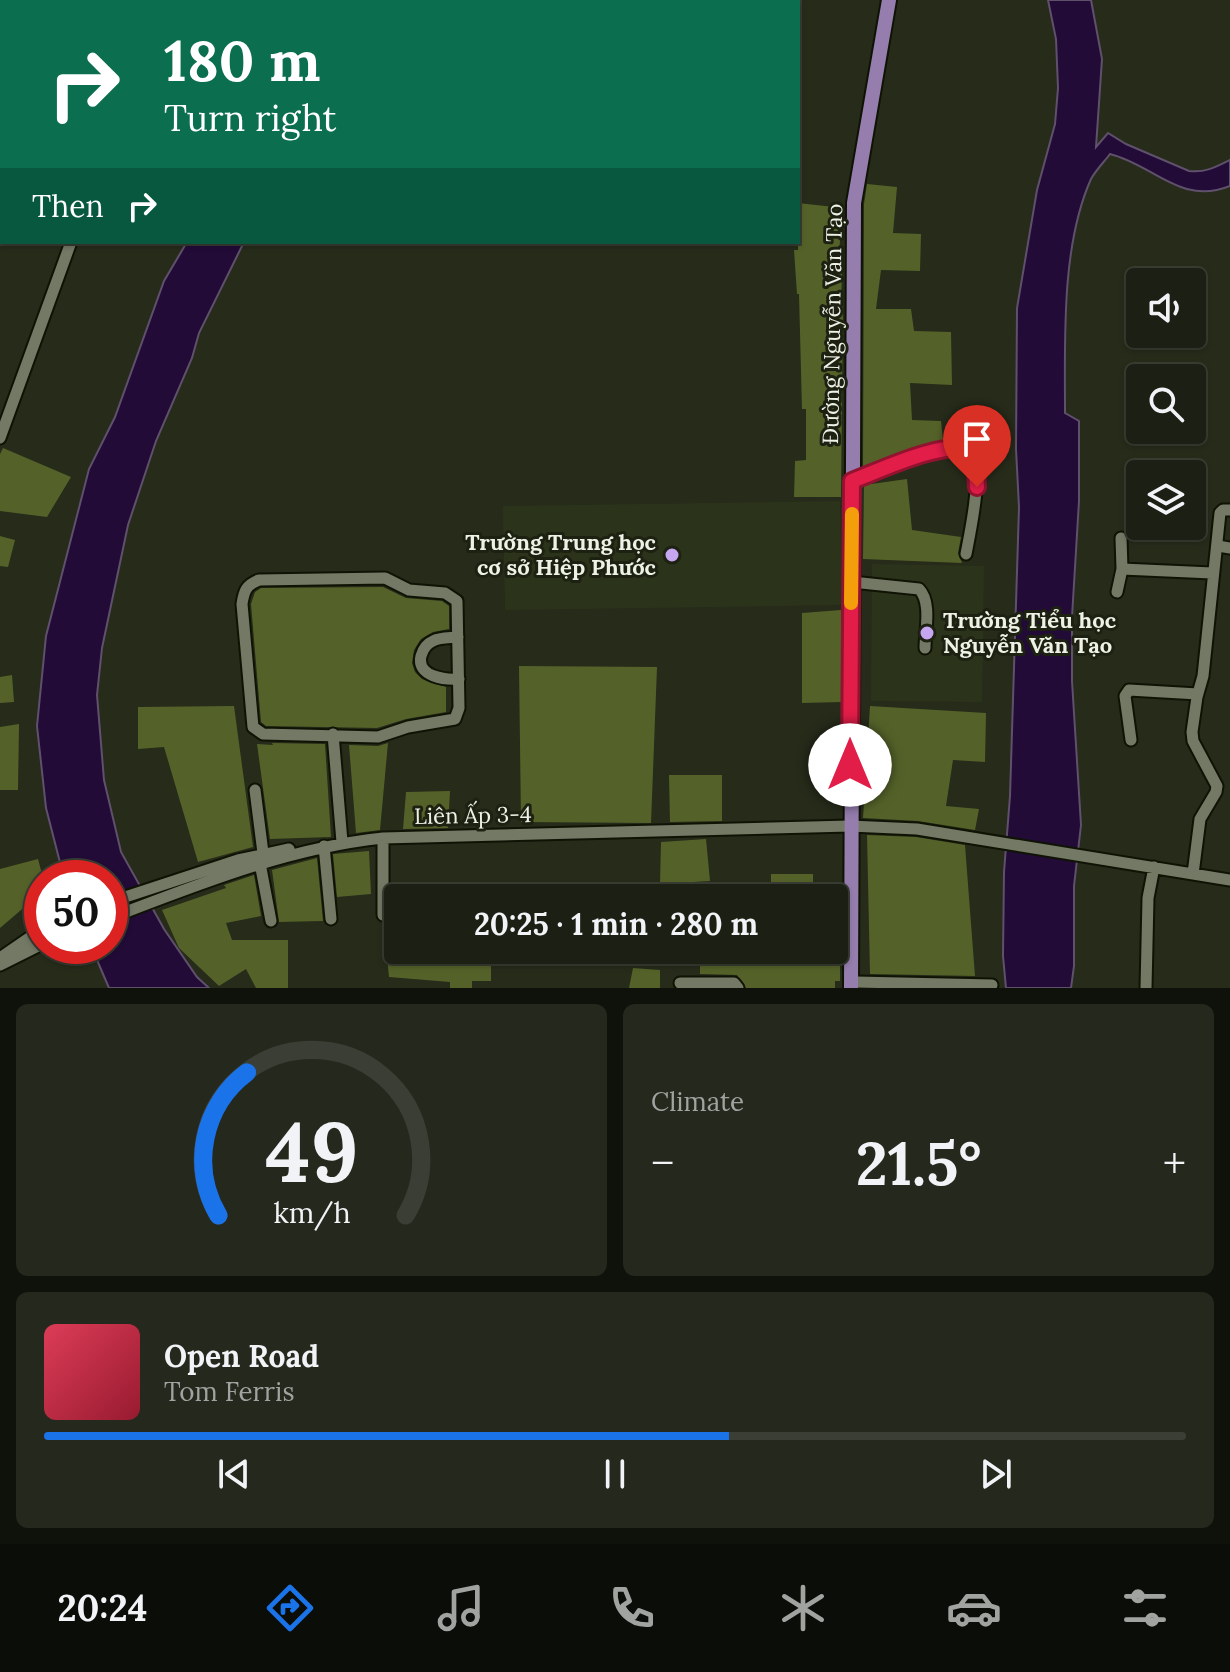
<!DOCTYPE html>
<html lang="en">
<head>
<meta charset="utf-8">
<style>
	:root { --surface:#1c2014; --page:#25281d; --text:#f1f3f6; --muted:#a0a3a0; --line:#3a3e34; --accent:#1a73e8 }
	body { margin:0; font-family:Lora,serif; background:var(--page); color:var(--text); height:100vh; display:flex; flex-direction:column; font-size:30px; white-space:nowrap }
	* { box-sizing:border-box; margin:0 }
	p { font-size:26px; color:var(--muted) }
	.icon { flex:none; width:44px; height:44px; fill:none; stroke:currentColor; stroke-width:2; stroke-linecap:round; stroke-linejoin:round }
	.map { position:relative; height:988px; overflow:hidden }
	.drawer { display:flex; flex-direction:column; gap:16px; padding:16px; background:#0f120b; flex:1 }
	.drawer>* { flex:none }
	.banner { position:absolute; left:0px; top:0px; width:800px; height:244px; box-shadow:0 2px 6px #0004,0 0 0 2px var(--line); background:#0b6e4f; color:#fff; overflow:hidden }
	.fabs { position:absolute; left:1126px; top:268px; display:grid; gap:16px }
	.fabs a { display:grid; place-items:center; width:80px; height:80px; border-radius:8px; background:var(--surface); box-shadow:0 2px 6px #0004,0 0 0 2px var(--line); font-size:40px }
	.speed { position:absolute; left:24px; top:860px; display:flex; gap:16px; font-size:40px; font-weight:700; text-align:center }
	.speed>* { display:grid; place-content:center; width:104px; height:104px; border-radius:50%; background:var(--surface); box-shadow:0 2px 6px #0004,0 0 0 2px var(--line); line-height:1 }
	.speed .limit { border:12px solid #d22; background:#fff; color:#111 }
	.pin { position:absolute; display:grid; place-items:center; width:68px; height:68px; color:#fff; margin:-82px -34px; border-radius:50% 50% 50% 0; rotate:-45deg; box-shadow:0 0 8px #0007 }
	.pin .icon { rotate:45deg }
	.me { position:absolute; width:88px; margin:-44px; rotate:0deg; stroke-linejoin:round; filter:drop-shadow(0 0 6px #0008) }
	.turn { display:flex; align-items:center; gap:28px; height:168px; padding:0 32px; font-size:36px }
	.turn .icon { width:104px; height:104px; stroke-width:2.5 }
	.turn b { display:block; font-size:56px; line-height:68px }
	.then { display:flex; align-items:center; height:76px; padding:0 32px; background:#0003; gap:16px; font-size:30px }
	.big { font-size:60px; font-weight:800; line-height:1.1 }
	.drawer .card { flex:1; display:flex; flex-direction:column; justify-content:center; gap:12px; min-width:0; padding:0 28px; border-radius:12px; background:var(--page) }
	.drawer .dial { align-items:center; gap:0 }
	.dial svg { height:208px; overflow:visible; fill:none; stroke:var(--line); stroke-width:7; stroke-linecap:round; text-anchor:middle }
	.dial text { fill:var(--text); stroke:none }
	.song { display:flex; align-items:center; gap:24px }
	.cover { width:96px; height:96px; border-radius:12px; background:linear-gradient(135deg,hsl(350 70% 55%),hsl(350 70% 35%)) }
	.played { height:8px; border-radius:4px; background:linear-gradient(90deg,var(--accent) 60%,var(--line) 60%) }
	.keys { display:flex; justify-content:space-around; direction:ltr }
	.heat { display:flex; justify-content:space-between; align-items:center; font-size:44px; direction:ltr }
	.drawer .tiles { flex:1; display:grid; gap:16px; grid-template-columns:1fr 1fr }
	.card:last-child { grid-column:span 2 }
	.trip { position:absolute; left:384px; top:884px; width:464px; height:80px; border-radius:8px; background:var(--surface); box-shadow:0 2px 6px #0004,0 0 0 2px var(--line); font-weight:800; line-height:80px; text-align:center }
	.menu { display:flex; height:128px; justify-content:space-around; align-items:center; background:#0b0d08; color:var(--muted) }
	.menu .icon { width:56px; height:56px }
	.menu .current { color:var(--accent) }
	.menu b { font-size:36px; color:var(--text) }
	.map>svg:first-child { display:block }
	.built { fill:#2c331b }
	.water { fill:#220b37; stroke:#5f506c; stroke-width:2 }
	.building { fill:#546229 }
	.lines { fill:none; stroke-linecap:round; stroke-linejoin:round }
	.minor-casing { stroke:#0f1304; stroke-width:15 }
	.major-casing { stroke:#0f1304; stroke-width:18 }
	.minor { stroke:#737965; stroke-width:11 }
	.major { stroke:#957dae; stroke-width:14 }
	.route-casing { stroke:#92132f; stroke-width:20 }
	.route { stroke:#e11d48; stroke-width:14 }
	.slow { stroke:#f59e0b; stroke-width:14 }
	.poi-dot { fill:#c6a6f0; stroke:#1d2111; stroke-width:3 }
	.labels { text-anchor:middle; stroke-width:6; stroke-linejoin:round; paint-order:stroke }
	.street-label { font-size:22px; fill:#eef1e6; stroke:#1d2111 }
	.poi-label { font-size:22px; font-weight:bold; fill:#eef1e6; stroke:#1d2111; text-anchor:end }
</style>
</head>
<body>
<div class="map">
<svg width="1230" height="988" viewBox="0 0 1230 988">
	<rect width="100%" height="100%" fill="#262b1a"/>
	<path class="built" d="M 840,501 L 842,605 L 505,610 L 503,506 Z
		M 872,564 L 984,566 L 982,702 L 871,701 Z"/>
	<path class="water" d="M 1048,0 L 1091,0 L 1102,59 L 1096,147 L 1108,133 L 1126,144 L 1189,171 C 1205,173 1216,167 1230,160 L 1230,186 C 1181,206 1154,165 1110,154 C 1104,162 1096,170 1091,179 C 1061,246 1065,340 1065,413 L 1079,421 L 1079,501 L 1072,617 L 1072,681 L 1081,825 L 1074,886 L 1074,966 L 1071,988 L 1006,988 L 1003,956 L 1004,872 L 1010,796 L 1019,507 L 1016,449 L 1017,308 L 1037,190 L 1055,124 L 1058,88 L 1056,39 Z
		M 187,242 L 244,242 L 199,333 L 192,358 L 156,441 L 128,525 L 102,648 L 97,695 L 104,780 L 121,852 L 164,929 L 197,977 L 209,988 L 109,988 L 91,946 L 110,946 L 110,878 L 64,878 L 46,808 L 37,726 L 46,636 L 89,469 L 115,417 L 164,281 Z"/>
	<path class="building" d="M 867,184 L 897,187 L 893,233 L 921,234 L 920,271 L 881,270 L 876,309 L 911,309 L 914,331 L 951,332 L 952,385 L 910,383 L 912,420 L 941,421 L 943,441 L 910,449 L 863,467 L 864,204 Z
		M 798,203 L 843,208 L 839,252 L 843,252 L 841,299 L 843,299 L 841,497 L 794,497 L 795,461 L 806,460 L 806,409 L 802,409 L 799,294 L 797,294 L 794,250 L 798,250 Z
		M 3,448 L 71,477 L 47,517 L 0,511 L 0,454 Z
		M 907,479 L 912,530 L 961,537 L 958,553 L 962,563 L 863,559 L 864,485 Z
		M 0,536 L 15,540 L 8,567 L 0,566 Z
		M 383,587 L 406,598 L 442,601 L 449,606 L 449,629 L 433,632 L 421,639 L 414,650 L 412,663 L 415,672 L 422,679 L 446,687 L 446,712 L 406,719 L 377,728 L 266,726 L 261,722 L 251,604 L 255,592 L 261,588 Z
		M 841,610 L 842,702 L 802,703 L 802,613 Z
		M 519,666 L 657,667 L 651,823 L 521,822 Z
		M 12,675 L 14,702 L 0,703 L 0,677 Z
		M 234,706 L 253,847 L 198,862 L 164,747 L 138,749 L 138,707 Z
		M 870,706 L 986,713 L 985,762 L 953,760 L 946,806 L 979,809 L 975,830 L 918,821 L 863,818 Z
		M 19,724 L 18,790 L 0,790 L 0,727 Z
		M 272,743 L 325,744 L 331,837 L 270,839 L 257,744 L 273,745 Z
		M 388,743 L 380,830 L 356,833 L 349,745 L 378,746 Z
		M 669,775 L 722,775 L 722,821 L 670,822 Z
		M 450,791 L 448,828 L 403,829 L 406,792 Z
		M 867,835 L 916,837 L 965,845 L 975,976 L 870,974 Z
		M 706,839 L 710,881 L 660,884 L 661,842 Z
		M 369,851 L 371,894 L 337,897 L 333,854 Z
		M 317,858 L 323,921 L 279,922 L 272,870 Z
		M 38,859 L 42,874 L 42,892 L 0,928 L 0,869 Z
		M 771,874 L 813,874 L 813,893 L 771,893 Z
		M 254,875 L 261,916 L 226,923 L 232,940 L 288,940 L 288,988 L 256,988 L 246,969 L 219,986 L 179,948 L 162,910 L 226,888 L 224,885 Z
		M 386,946 L 398,946 L 398,950 L 491,950 L 491,981 L 472,981 L 472,988 L 450,988 L 450,982 L 389,977 Z
		M 700,950 L 840,950 L 840,981 L 835,981 L 835,988 L 746,988 L 737,975 L 700,974 Z
		M 633,968 L 660,970 L 660,988 L 629,988 Z"/>
	<g class="lines">
		<g class="minor-casing">
			<path id="minor" d="M 123,2 L 123,0
				M 0,438 L 71,242
				M 852,481 C 881,470 943,440 972,450 C 983,473 971,528 966,554
				M 1218,546 L 1230,548
				M 1122,569 L 1212,573
				M 385,578 L 409,590 L 445,593 L 457,601 L 459,708 L 455,719 L 408,727 L 378,737 L 263,734 L 253,727 L 242,604 C 244,591 246,585 259,580 Z
				M 852,582 L 919,589 C 932,602 925,631 925,648
				M 1117,592 L 1122,569 L 1121,538
				M 458,637 C 450,638 440,637 433,641 C 426,644 423,649 421,656 C 416,677 446,680 459,679
				M 333,734 L 342,842
				M 1131,740 L 1125,696 L 1129,690 L 1198,694
				M 255,790 L 263,853
				M 383,838 L 383,915
				M 324,846 L 331,919
				M 260,863 L 271,921
				M 1193,874 L 1200,819 L 1216,792 L 1217,786 L 1193,741 L 1192,732 L 1197,697 L 1203,676 L 1220,513 L 1223,510 L 1230,510
				M 110,902 L 238,860 L 289,849
				M 110,918 C 199,884 288,848 383,838 L 850,826 L 917,829 L 1230,880
				M 0,958 L 42,929
				M 0,965 L 42,944
				M 856,982 L 992,985
				M 680,983 L 734,983 L 738,988
				M 1146,988 L 1148,898 L 1154,867"/>
		</g>
		<g class="major-casing">
			<path id="major" d="M 851,988 L 854,203 L 889,0"/>
		</g>
		<use href="#minor" class="minor"/>
		<use href="#major" class="major"/>
	</g>
	<g class="lines">
		<g class="route-casing">
			<path id="route" d="M 850,765 L 852,481 C 881,470 943,440 972,450 L 975,456 L 977,487"/>
		</g>
		<use href="#route" class="route"/>
		<path class="slow" d="M 851,603 L 852,514"/>
	</g>
	<g class="poi-dot">
		<circle cx="672" cy="555" r="8"/>
		<circle cx="927" cy="633" r="8"/>
	</g>
	<g class="labels">
		<g class="street-label">
			<text transform="translate(832 324) rotate(-89)" y="8">Đường Nguyễn Văn Tạo</text>
			<text transform="translate(473 815) rotate(-1)" y="8">Liên Ấp 3-4</text>
		</g>
		<g class="poi-label">
			<text x="656" y="550">Trường Trung học<tspan x="656" dy="25">cơ sở Hiệp Phước</tspan></text>
			<text x="943" y="628" text-anchor="start">Trường Tiểu học<tspan x="943" dy="25">Nguyễn Văn Tạo</tspan></text>
		</g>
	</g>
</svg>
<div class="fabs">
<a><svg class="icon" aria-label="sound" viewBox="0 0 24 24"><path d="M4 9h4l5-4v14l-5-4H4zM17 9q2 3 0 6"/></svg></a>
<a><svg class="icon" aria-label="search" viewBox="0 0 24 24"><circle cx="10" cy="10" r="6"/><path d="M15 15l6 6"/></svg></a>
<a><svg class="icon" aria-label="layers" viewBox="0 0 24 24"><path d="M12 4l9 5-9 5-9-5zM3 14l9 5 9-5"/></svg></a>
</div>
<div class="speed"><div class="limit">50</div></div>
<div class="pin" style="left:977px;top:487px;background:#d93025"><svg class="icon" aria-label="arrive" viewBox="0 0 24 24"><path d="M6 21V4h12l-3 4 3 4H6"/></svg></div>
<svg class="me" style="left:850px;top:765px" viewBox="-20 -20 40 40"><circle r="19" fill="#fff"/><path d="M0-13L10 11 0 6-10 11z" fill="#e11d48"/></svg>
<div class="trip">20:25 · 1 min · 280 m</div>
<div class="banner">
<div class="turn"><svg class="icon" aria-label="right" viewBox="0 0 24 24"><path d="M7 20v-9h11M14 6l5 5-5 5"/></svg><div><b>180 m</b>Turn right</div></div>
<div class="then">Then<svg class="icon" aria-label="right" viewBox="0 0 24 24"><path d="M7 20v-9h11M14 6l5 5-5 5"/></svg></div>
</div>
</div>
<section class="drawer">
<div class="tiles">
<div class="card dial"><svg viewBox="0 0 100 80">
<path d="M14 69A42 42 0 1 1 86 69"/>
<path d="M14 69A42 42 0 0 1 25 14" stroke="#1a73e8"/>
<text x="50" y="56" font-size="32" font-weight="700">49</text>
<text x="50" y="72" font-size="11">km/h</text>
</svg></div>
<div class="card"><p>Climate</p>
<div class="heat"><a>−</a><b class="big">21.5°</b><a>+</a></div>
</div>
<div class="card">
<div class="song"><i class="cover"></i><div><b>Open Road</b><p>Tom Ferris</p></div></div>
<div class="played"></div>
<div class="keys"><svg class="icon" aria-label="previous" viewBox="0 0 24 24"><path d="M18 5L8 12l10 7zM5 5v14"/></svg><svg class="icon" aria-label="pause" viewBox="0 0 24 24"><path d="M8 5v14M16 5v14"/></svg><svg class="icon" aria-label="next" viewBox="0 0 24 24"><path d="M6 5l10 7-10 7zM19 5v14"/></svg></div>
</div>
</div>
</section>
<nav class="menu">
<b>20:24</b>
<svg class="icon current" aria-label="directions" viewBox="0 0 24 24"><path d="M12 3l9 9-9 9-9-9zM9 14v-3h6M13 9l2 2-2 2"/></svg>
<svg class="icon" aria-label="music" viewBox="0 0 24 24"><path d="M9 18V5l10-2v13"/><circle cx="6" cy="18" r="3"/><circle cx="16" cy="16" r="3"/></svg>
<svg class="icon" aria-label="phone" viewBox="0 0 24 24"><path d="M5 4h4l2 5-3 2q2 4 5 5l2-3 5 2v4C11 20 4 13 5 4z"/></svg>
<svg class="icon" aria-label="climate" viewBox="0 0 24 24"><path d="M12 3v18M4 7l16 10M4 17L20 7"/></svg>
<svg class="icon" aria-label="car" viewBox="0 0 24 24"><path d="M5 17H2v-5l4-1 3-4h7l3 4 3 1v5h-3M9 17h6M6 11h13"/><circle cx="7" cy="17" r="2"/><circle cx="17" cy="17" r="2"/></svg>
<svg class="icon" aria-label="filters" viewBox="0 0 24 24"><path d="M4 7h16M4 17h16"/><circle cx="9" cy="7" r="2"/><circle cx="15" cy="17" r="2"/></svg>
</nav>
</body>
</html>
